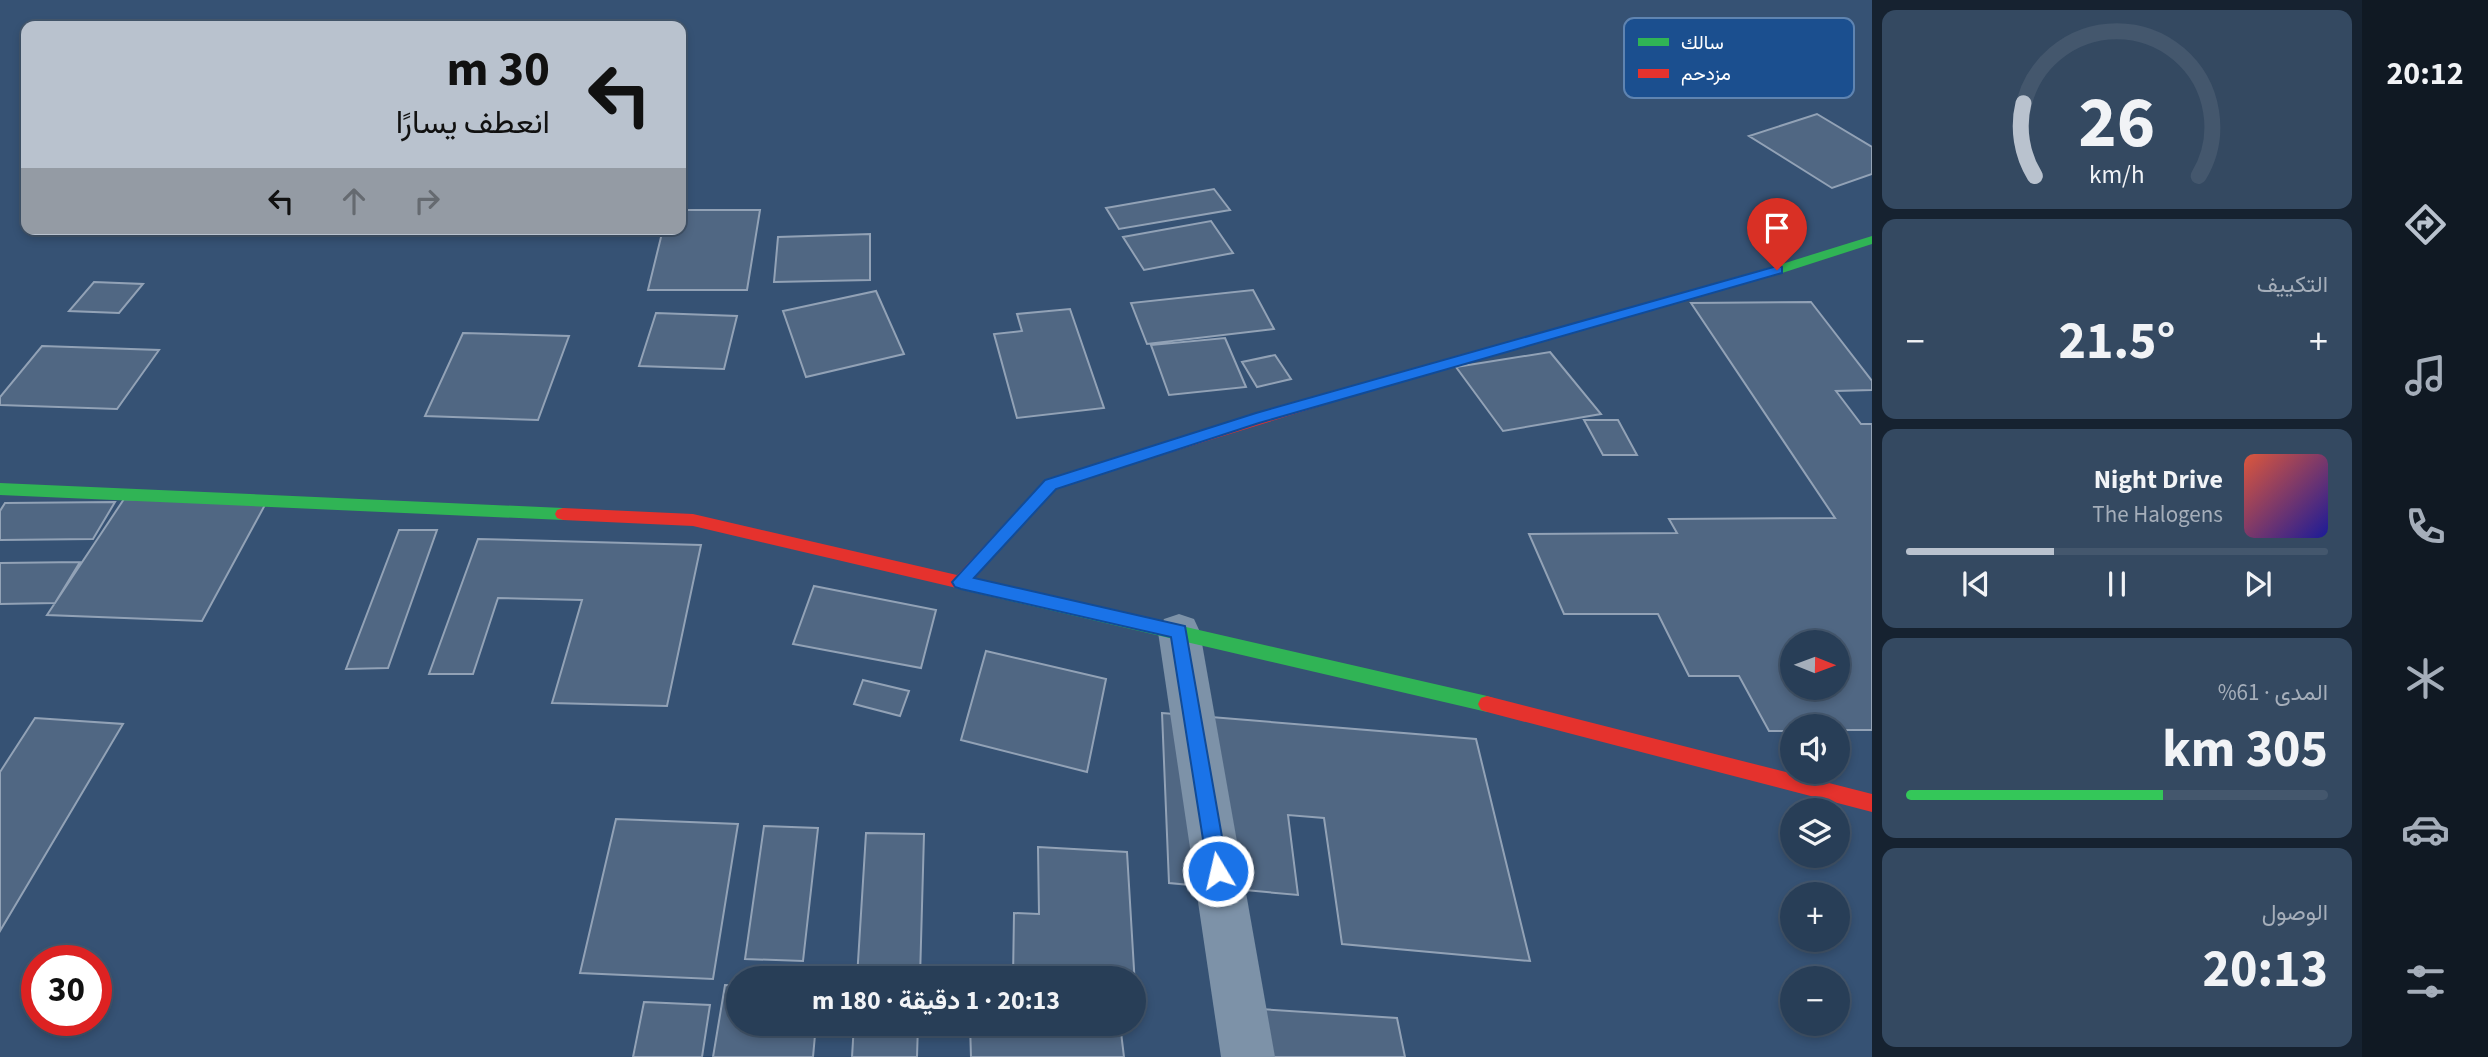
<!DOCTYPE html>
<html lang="ar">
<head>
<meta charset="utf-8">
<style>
	:root { --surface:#283e57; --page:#344961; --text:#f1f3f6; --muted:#a5aeba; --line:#44576d; --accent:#b9c2ce }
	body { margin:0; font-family:"Source Sans 3",Vazirmatn,sans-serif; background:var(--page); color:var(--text); direction:rtl; height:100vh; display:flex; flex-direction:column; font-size:26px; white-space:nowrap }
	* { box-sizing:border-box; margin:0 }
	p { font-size:23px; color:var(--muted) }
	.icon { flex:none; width:38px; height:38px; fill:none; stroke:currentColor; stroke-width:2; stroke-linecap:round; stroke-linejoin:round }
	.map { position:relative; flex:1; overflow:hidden; direction:ltr }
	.sheet { display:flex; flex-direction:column; gap:10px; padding:10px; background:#162230; width:490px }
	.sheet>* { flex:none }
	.hud { position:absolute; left:21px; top:21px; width:665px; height:214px; border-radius:14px; box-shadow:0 4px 10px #0003,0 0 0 2px var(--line); direction:rtl; background:#b9c2ce; color:#111; overflow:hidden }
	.needle { width:46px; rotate:91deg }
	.controls { position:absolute; left:1780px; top:630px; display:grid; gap:14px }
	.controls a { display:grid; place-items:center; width:70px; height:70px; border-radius:50%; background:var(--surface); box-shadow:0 4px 10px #0003,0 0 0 2px var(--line); font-size:35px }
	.speed { position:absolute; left:21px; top:945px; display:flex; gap:14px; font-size:35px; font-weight:700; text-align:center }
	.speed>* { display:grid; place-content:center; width:91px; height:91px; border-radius:50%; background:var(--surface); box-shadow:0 4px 10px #0003,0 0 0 2px var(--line); line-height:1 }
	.speed .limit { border:10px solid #d22; background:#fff; color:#111 }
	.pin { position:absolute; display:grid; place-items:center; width:60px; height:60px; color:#fff; margin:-72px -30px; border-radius:50% 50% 50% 0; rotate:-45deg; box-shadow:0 0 7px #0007 }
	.pin .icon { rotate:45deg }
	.me { position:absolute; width:77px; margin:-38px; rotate:351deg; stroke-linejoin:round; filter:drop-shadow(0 0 5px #0008) }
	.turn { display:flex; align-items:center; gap:24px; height:147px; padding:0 21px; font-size:32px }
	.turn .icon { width:91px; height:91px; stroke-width:2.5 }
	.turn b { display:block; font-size:49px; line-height:60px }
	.lanes { display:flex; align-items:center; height:66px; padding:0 21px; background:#0003; justify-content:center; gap:35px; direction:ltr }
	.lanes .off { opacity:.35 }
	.big { font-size:52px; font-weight:700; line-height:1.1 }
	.sheet .card { flex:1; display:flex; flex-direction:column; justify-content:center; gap:10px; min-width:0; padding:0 24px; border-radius:14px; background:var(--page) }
	.sheet .dial { align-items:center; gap:0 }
	.dial svg { height:182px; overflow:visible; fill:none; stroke:var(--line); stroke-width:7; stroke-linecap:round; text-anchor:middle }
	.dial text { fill:var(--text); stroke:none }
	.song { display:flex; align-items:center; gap:21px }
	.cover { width:84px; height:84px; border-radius:10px; background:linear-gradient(135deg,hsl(10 70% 55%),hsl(240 70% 35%)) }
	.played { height:7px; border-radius:4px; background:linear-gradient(90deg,var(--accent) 35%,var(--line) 35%) }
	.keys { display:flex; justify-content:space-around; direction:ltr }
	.heat { display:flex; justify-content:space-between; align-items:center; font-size:38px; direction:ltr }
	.charge { height:10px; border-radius:5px; background:linear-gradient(90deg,#34c759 61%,var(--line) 0) }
	.trip { position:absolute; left:726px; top:966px; width:420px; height:70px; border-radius:35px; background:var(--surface); box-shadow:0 4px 10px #0003,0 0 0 2px var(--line); font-weight:700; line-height:70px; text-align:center; direction:rtl }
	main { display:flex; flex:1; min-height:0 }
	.menu { display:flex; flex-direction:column; width:126px; justify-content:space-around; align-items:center; background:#101923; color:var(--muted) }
	.menu .icon { width:49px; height:49px }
	.menu .on { color:var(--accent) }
	.menu b { font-size:32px; color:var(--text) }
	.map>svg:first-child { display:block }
	.building { fill:#506783; stroke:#92a2b6; stroke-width:2; fill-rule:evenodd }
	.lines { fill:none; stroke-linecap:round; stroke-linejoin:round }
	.street { fill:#7d92a8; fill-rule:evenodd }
	.fast { fill:#30b455; fill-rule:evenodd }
	.jam { fill:#e5322d; fill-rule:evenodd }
	.route { fill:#1a73e8; stroke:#114b97; stroke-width:2 }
	.key { fill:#1b4f8f; stroke:#5f84b1; stroke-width:2 }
	.key-label { font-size:19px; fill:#fff }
</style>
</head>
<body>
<main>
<nav class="menu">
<b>20:12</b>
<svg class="icon on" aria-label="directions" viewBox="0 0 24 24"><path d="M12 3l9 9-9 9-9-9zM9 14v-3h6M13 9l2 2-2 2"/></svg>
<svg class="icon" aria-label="music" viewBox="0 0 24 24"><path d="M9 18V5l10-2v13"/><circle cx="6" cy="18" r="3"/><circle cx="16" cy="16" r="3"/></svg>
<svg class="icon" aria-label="phone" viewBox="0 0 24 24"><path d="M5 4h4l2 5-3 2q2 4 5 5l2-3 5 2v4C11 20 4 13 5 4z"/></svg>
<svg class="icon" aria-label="climate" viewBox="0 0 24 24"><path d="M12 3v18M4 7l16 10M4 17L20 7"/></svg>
<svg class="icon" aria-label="car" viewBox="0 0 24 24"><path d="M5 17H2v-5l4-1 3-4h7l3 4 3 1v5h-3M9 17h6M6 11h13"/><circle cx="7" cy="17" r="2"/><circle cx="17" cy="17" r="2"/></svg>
<svg class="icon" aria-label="filters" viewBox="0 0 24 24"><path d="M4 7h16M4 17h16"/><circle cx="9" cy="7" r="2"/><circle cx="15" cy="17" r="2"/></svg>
</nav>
<section class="sheet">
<div class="card dial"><svg viewBox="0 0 100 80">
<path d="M14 69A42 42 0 1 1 86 69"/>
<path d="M14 69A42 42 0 0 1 9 37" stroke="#b9c2ce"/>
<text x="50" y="56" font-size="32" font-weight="700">26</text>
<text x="50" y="72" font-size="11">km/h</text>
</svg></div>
<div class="card"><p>التكييف</p>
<div class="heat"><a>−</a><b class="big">21.5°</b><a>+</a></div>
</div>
<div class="card">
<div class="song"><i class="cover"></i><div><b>Night Drive</b><p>The Halogens</p></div></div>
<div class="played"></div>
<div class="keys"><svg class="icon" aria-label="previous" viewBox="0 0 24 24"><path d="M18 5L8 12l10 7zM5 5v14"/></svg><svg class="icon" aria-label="pause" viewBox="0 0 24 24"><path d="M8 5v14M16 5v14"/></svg><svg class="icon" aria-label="next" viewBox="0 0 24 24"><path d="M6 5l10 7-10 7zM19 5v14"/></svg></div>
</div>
<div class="card"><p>المدى · 61%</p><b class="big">305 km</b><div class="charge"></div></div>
<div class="card"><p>الوصول</p><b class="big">20:13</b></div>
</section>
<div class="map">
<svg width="1872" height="1057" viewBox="0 0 1872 1057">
	<rect width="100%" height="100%" fill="#365274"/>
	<path class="building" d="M 1817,114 L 1872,147 L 1872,174 L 1832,188 L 1749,136 Z
		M 1214,189 L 1230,210 L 1119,229 L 1106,208 Z
		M 681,210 L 760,210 L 747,290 L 648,290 L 663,229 L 681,229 Z
		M 1211,221 L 1233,253 L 1144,270 L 1123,237 Z
		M 870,234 L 870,280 L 774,282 L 778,237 Z
		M 94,282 L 143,284 L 119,313 L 69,311 Z
		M 1253,290 L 1274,329 L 1147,344 L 1131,303 Z
		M 876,291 L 904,354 L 806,377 L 783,311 Z
		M 1811,302 L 1872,381 L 1872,390 L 1836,391 L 1861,424 L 1872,424 L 1872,730 L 1838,730 L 1838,726 L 1792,726 L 1792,731 L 1769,731 L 1739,676 L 1689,676 L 1658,614 L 1564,614 L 1529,534 L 1677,533 L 1669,519 L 1835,518 L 1691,303 ZM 1792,642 L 1838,642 L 1838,688 L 1792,688 Z
		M 1070,309 L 1104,408 L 1017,418 L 994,334 L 1022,331 L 1017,314 Z
		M 656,313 L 737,316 L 724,369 L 639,366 Z
		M 463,333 L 569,336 L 538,420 L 425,416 Z
		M 1225,338 L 1246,387 L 1169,395 L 1151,345 Z
		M 42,346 L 159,350 L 117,409 L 0,405 L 0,397 Z
		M 1550,352 L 1601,414 L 1503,431 L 1456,367 Z
		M 1275,355 L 1291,379 L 1257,387 L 1242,362 Z
		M 1584,420 L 1618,420 L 1637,455 L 1603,455 Z
		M 124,499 L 266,503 L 202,621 L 47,615 Z
		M 115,502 L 93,539 L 0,540 L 0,511 L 5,503 Z
		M 399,530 L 437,530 L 388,668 L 346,669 Z
		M 478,539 L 701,545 L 667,706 L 552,703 L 582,600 L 498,598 L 473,674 L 429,674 Z
		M 80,562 L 55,603 L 0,604 L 0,563 Z
		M 814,586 L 936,610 L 921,668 L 793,644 Z
		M 986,651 L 1106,679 L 1087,772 L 961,740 Z
		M 863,680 L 909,691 L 900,716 L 854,704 Z
		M 1162,713 L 1476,739 L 1530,961 L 1342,944 L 1324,818 L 1288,815 L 1298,895 L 1169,883 Z
		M 35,718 L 123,724 L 0,931 L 0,772 Z
		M 616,819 L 738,824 L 713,979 L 580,973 Z
		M 764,826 L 818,828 L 803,961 L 745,959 Z
		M 866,833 L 924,834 L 920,978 L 857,978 Z
		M 1038,847 L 1127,852 L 1135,986 L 1134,978 L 1013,978 L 1014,913 L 1039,914 Z
		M 725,985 L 738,986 L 738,1024 L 816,1024 L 813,1057 L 713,1057 Z
		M 644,1002 L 710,1005 L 702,1057 L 633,1057 Z
		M 1260,1009 L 1397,1018 L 1405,1057 L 1266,1057 Z
		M 854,1024 L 918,1024 L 917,1057 L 852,1057 Z
		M 970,1024 L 1120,1024 L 1124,1057 L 971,1057 Z"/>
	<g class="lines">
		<path class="street" d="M 1179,614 L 1194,619 L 1200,632 L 1275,1057 L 1221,1057 L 1158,632 L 1164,619 Z"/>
		<path class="fast" d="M 1872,236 L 1872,244 L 1782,273 L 1335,401 L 1328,396 L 1335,391 L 1772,267 Z
			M 0,483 L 563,508 L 569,510 L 571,514 L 569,518 L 563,520 L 0,495 Z
			M 959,575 L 1487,696 L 1493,698 L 1496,704 L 1493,710 L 1487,712 L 959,589 L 953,587 L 951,582 L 953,577 Z"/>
		<path class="jam" d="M 1335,391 L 1342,396 L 1340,400 L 1055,488 L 967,587 L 961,589 L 693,526 L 563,520 L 557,518 L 555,514 L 557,510 L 563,508 L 693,514 L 957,575 L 1045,480 Z
			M 1487,696 L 1872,794 L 1872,812 L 1487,712 L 1481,710 L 1478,704 L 1481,698 Z"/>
	</g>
	<path class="route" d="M 1777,266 L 1782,267 L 1782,273 L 1259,423 L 1056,489 L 974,578 L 1185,626 L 1228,871 L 1225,878 L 1218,881 L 1211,878 L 1208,871 L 1171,637 L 961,589 L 955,587 L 952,582 L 1045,480 L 1256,413 Z"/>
	<rect x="1624" y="18" width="230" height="80" rx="10" class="key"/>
	<rect x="1638" y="38" width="31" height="8" fill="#30b455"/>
	<rect x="1638" y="69" width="31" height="9" fill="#e5322d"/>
	<g class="key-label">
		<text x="1681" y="49">سالك</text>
		<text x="1681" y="80">مزدحم</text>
	</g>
</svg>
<div class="controls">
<a><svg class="needle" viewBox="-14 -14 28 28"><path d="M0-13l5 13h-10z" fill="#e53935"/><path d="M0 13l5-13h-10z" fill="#a5aeba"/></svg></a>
<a><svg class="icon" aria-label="sound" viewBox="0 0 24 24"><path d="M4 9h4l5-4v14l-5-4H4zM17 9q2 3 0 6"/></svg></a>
<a><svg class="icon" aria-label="layers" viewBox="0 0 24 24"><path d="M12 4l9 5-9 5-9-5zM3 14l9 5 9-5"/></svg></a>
<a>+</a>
<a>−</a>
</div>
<div class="speed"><div class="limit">30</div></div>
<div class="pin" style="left:1777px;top:270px;background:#d93025"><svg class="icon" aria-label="arrive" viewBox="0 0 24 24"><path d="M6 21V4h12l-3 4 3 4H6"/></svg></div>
<svg class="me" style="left:1218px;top:871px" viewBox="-20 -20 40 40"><circle r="17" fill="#1a73e8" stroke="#fff" stroke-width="3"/><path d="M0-11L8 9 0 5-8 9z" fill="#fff"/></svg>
<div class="trip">20:13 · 1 دقيقة · 180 m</div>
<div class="hud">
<div class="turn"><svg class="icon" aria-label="left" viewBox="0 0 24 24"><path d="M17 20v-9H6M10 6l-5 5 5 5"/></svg><div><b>30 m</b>انعطف يسارًا</div></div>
<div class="lanes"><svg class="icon" aria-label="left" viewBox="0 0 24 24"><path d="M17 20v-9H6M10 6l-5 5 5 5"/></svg><svg class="icon off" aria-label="ahead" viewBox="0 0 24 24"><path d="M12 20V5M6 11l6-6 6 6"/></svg><svg class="icon off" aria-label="right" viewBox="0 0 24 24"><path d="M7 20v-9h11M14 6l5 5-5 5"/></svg></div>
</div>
</div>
</main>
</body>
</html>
